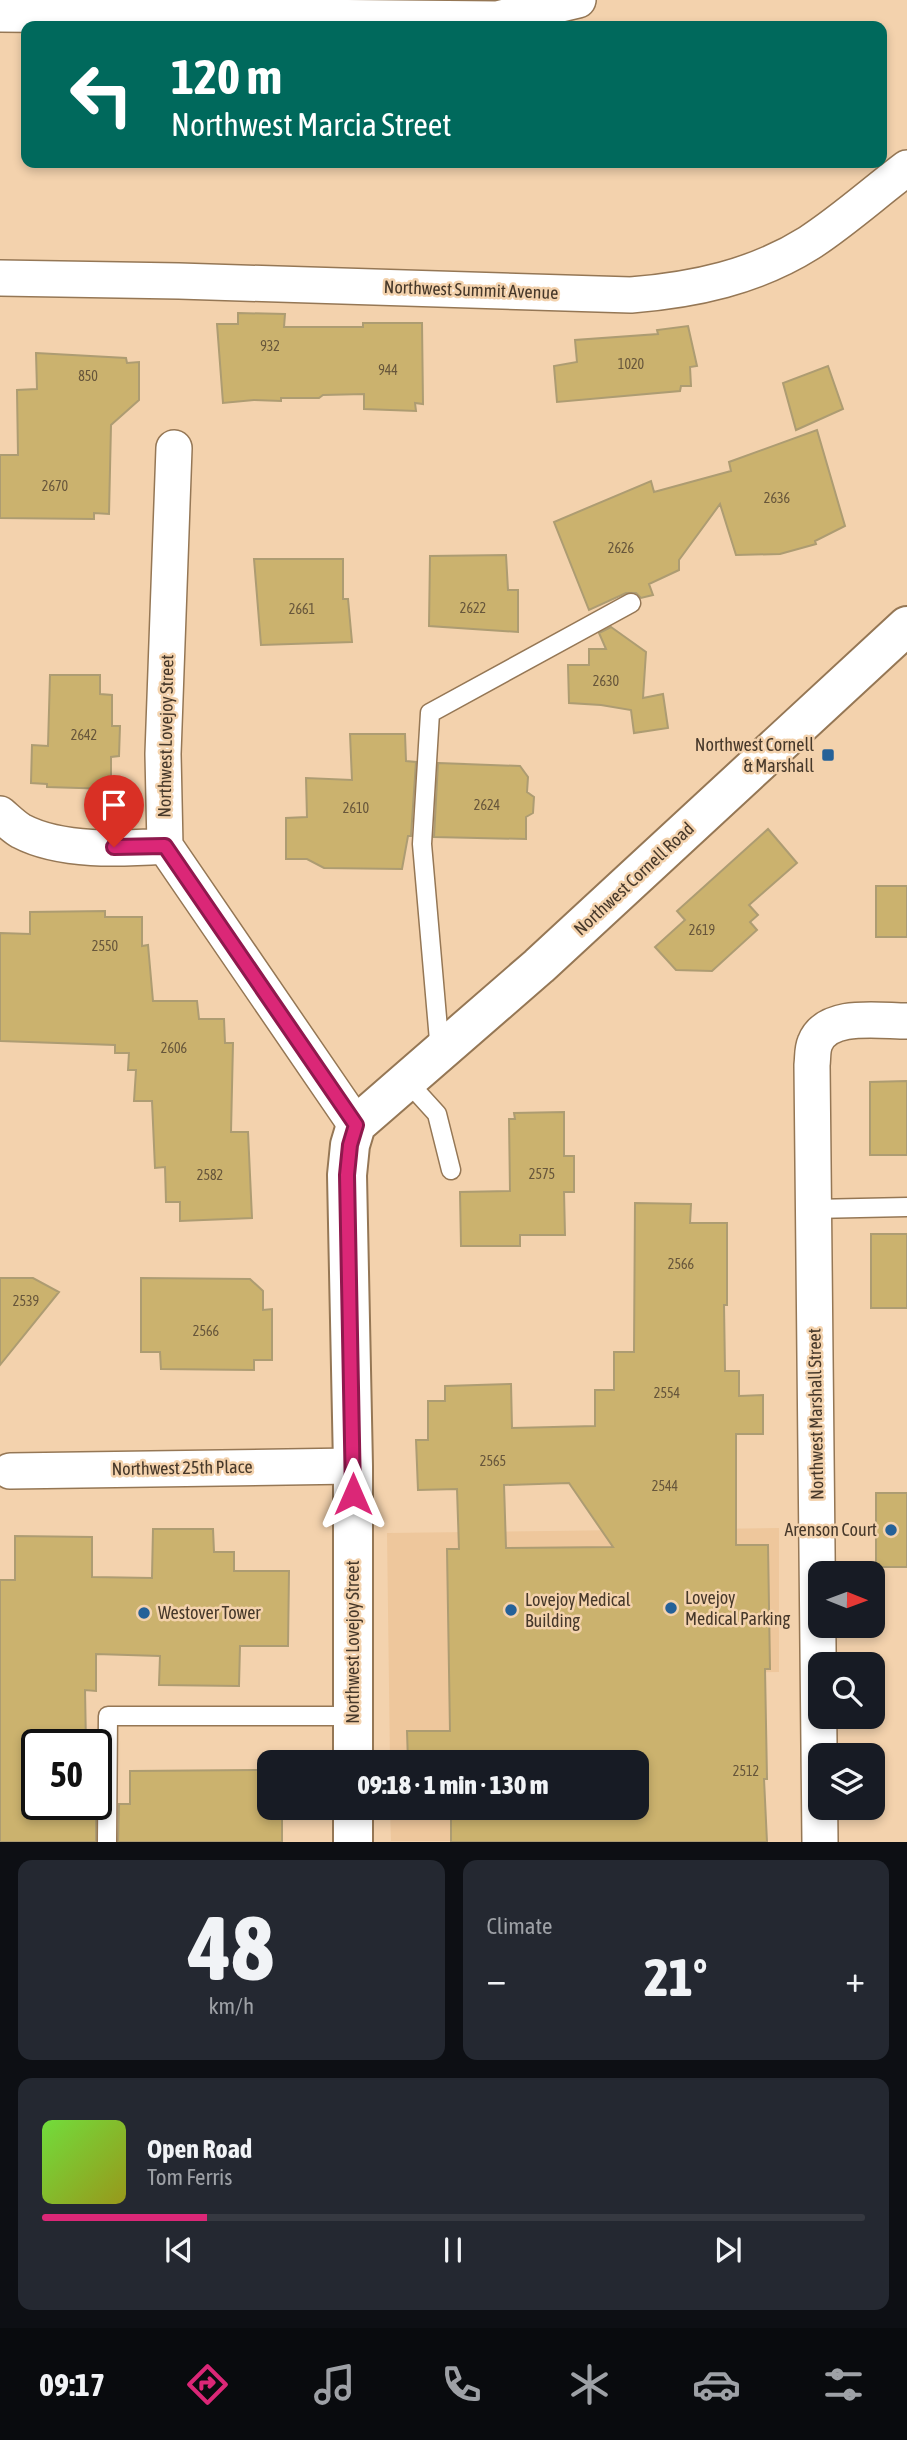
<!DOCTYPE html>
<html lang="en">
<head>
<meta charset="utf-8">
<style>
	:root { --surface:#171b24; --page:#242831; --text:#f1f3f6; --muted:#9ea1a6; --line:#363941; --accent:#db2777 }
	body { margin:0; font-family:"Asap Condensed",sans-serif; background:var(--page); color:var(--text); height:100vh; display:flex; flex-direction:column; font-size:26px; white-space:nowrap }
	* { box-sizing:border-box; margin:0 }
	p { font-size:23px; color:var(--muted) }
	.icon { flex:none; width:38px; height:38px; fill:none; stroke:currentColor; stroke-width:2; stroke-linecap:round; stroke-linejoin:round }
	.map { position:relative; height:1842px; overflow:hidden }
	.side { display:flex; flex-direction:column; gap:18px; padding:18px; background:#0d0f14; flex:1 }
	.side>* { flex:none }
	.guide { position:absolute; left:21px; top:21px; width:866px; height:147px; border-radius:14px; box-shadow:0 4px 10px #0003; background:#00695c; color:#fff; overflow:hidden }
	.needle { width:46px; rotate:91deg }
	.fabs { position:absolute; left:808px; top:1561px; display:grid; gap:14px }
	.fabs a { display:grid; place-items:center; width:77px; height:77px; border-radius:14px; background:var(--surface); box-shadow:0 4px 10px #0003; font-size:35px }
	.speed { position:absolute; left:21px; top:1729px; display:flex; gap:14px; font-size:35px; font-weight:700; text-align:center }
	.speed>* { display:grid; place-content:center; width:91px; height:91px; border-radius:50%; background:var(--surface); box-shadow:0 4px 10px #0003; line-height:1 }
	.speed .limit { border:4px solid #111; border-radius:10px; background:#fff; color:#111 }
	.pin { position:absolute; display:grid; place-items:center; width:60px; height:60px; color:#fff; margin:-72px -30px; border-radius:50% 50% 50% 0; rotate:-45deg; box-shadow:0 0 7px #0007 }
	.pin .icon { rotate:45deg }
	.me { position:absolute; width:77px; margin:-38px; rotate:0deg; stroke-linejoin:round; filter:drop-shadow(0 0 5px #0008) }
	.turn { display:flex; align-items:center; gap:24px; height:147px; padding:0 35px; font-size:32px }
	.turn .icon { width:91px; height:91px; stroke-width:2.5 }
	.turn b { display:block; font-size:49px; line-height:60px }
	.big { font-size:52px; font-weight:800; line-height:1.1 }
	.side .widget { flex:1; display:flex; flex-direction:column; justify-content:center; gap:10px; min-width:0; padding:0 24px; border-radius:14px; background:var(--page) }
	.side .dial { align-items:center; gap:0 }
	.dial b { font-size:91px; line-height:1 }
	.song { display:flex; align-items:center; gap:21px }
	.cover { width:84px; height:84px; border-radius:10px; background:linear-gradient(135deg,hsl(100 70% 55%),hsl(60 70% 35%)) }
	.played { height:7px; border-radius:4px; background:linear-gradient(90deg,var(--accent) 20%,var(--line) 20%) }
	.keys { display:flex; justify-content:space-around; direction:ltr }
	.heat { display:flex; justify-content:space-between; align-items:center; font-size:38px; direction:ltr }
	.side .tiles { flex:1; display:grid; gap:18px; grid-template-columns:1fr 1fr }
	.widget:last-child { grid-column:span 2 }
	.trip { position:absolute; left:257px; top:1750px; width:392px; height:70px; border-radius:14px; background:var(--surface); box-shadow:0 4px 10px #0003; font-weight:800; line-height:70px; text-align:center }
	.tab-bar { display:flex; height:112px; justify-content:space-around; align-items:center; background:#090b0e; color:var(--muted) }
	.tab-bar .icon { width:49px; height:49px }
	.tab-bar .active { color:var(--accent) }
	.tab-bar b { font-size:32px; color:var(--text) }
	.map>svg:first-child { display:block }
	.built { fill:#eec79c }
	.building { fill:#cbb26e; stroke:#ad9c72; stroke-width:2; fill-rule:evenodd }
	.lines { fill:none; stroke-linecap:round; stroke-linejoin:round }
	.lane-casing { stroke:#957755; stroke-width:21 }
	.street-casing { stroke:#957755; stroke-width:38 }
	.secondary-casing { stroke:#957755; stroke-width:42 }
	.lane { stroke:#fff; stroke-width:18 }
	.street { stroke:#fff; stroke-width:35 }
	.secondary { stroke:#fff; stroke-width:38 }
	.route-casing { stroke:#8e194d; stroke-width:18 }
	.route { stroke:#db2777; stroke-width:12 }
	.poi-dot { fill:#256198; stroke:#f3d2ad; stroke-width:2.5 }
	.labels { text-anchor:middle; stroke-width:5; stroke-linejoin:round; paint-order:stroke }
	.number-label { font-size:14px; fill:#67563b }
	.street-label { font-size:18px; fill:#46382a; stroke:#f3d2ad }
	.poi-label { font-size:18px; fill:#46382a; stroke:#f3d2ad; text-anchor:start }
</style>
</head>
<body>
<div class="map">
<svg width="907" height="1842" viewBox="0 0 907 1842">
	<rect width="100%" height="100%" fill="#f3d2ad"/>
	<path class="built" d="M 779,1528 L 779,1672 L 584,1674 L 584,1762 L 390,1762 L 387,1533 Z
		M 390,1808 L 585,1808 L 585,1841 L 391,1841 Z"/>
	<path class="building" d="M 238,313 L 285,314 L 284,327 L 363,327 L 363,323 L 422,323 L 423,404 L 415,403 L 416,411 L 364,409 L 364,394 L 323,395 L 319,398 L 281,398 L 281,401 L 254,400 L 223,403 L 217,324 L 238,324 Z
		M 688,326 L 697,366 L 690,367 L 691,386 L 681,386 L 680,391 L 557,402 L 554,366 L 577,362 L 575,340 L 658,334 L 657,330 Z
		M 36,353 L 126,358 L 127,363 L 139,362 L 139,400 L 111,425 L 109,514 L 94,513 L 94,519 L 0,518 L 0,455 L 18,455 L 17,390 L 37,389 Z
		M 828,366 L 843,409 L 796,430 L 783,383 Z
		M 817,430 L 845,526 L 815,541 L 816,544 L 780,554 L 736,555 L 720,504 L 679,560 L 679,570 L 649,584 L 653,595 L 641,598 L 636,593 L 626,593 L 589,610 L 554,522 L 651,481 L 654,492 L 731,471 L 729,462 Z
		M 506,555 L 508,590 L 518,590 L 518,632 L 429,626 L 430,556 Z
		M 254,559 L 343,559 L 343,599 L 348,599 L 352,642 L 261,645 Z
		M 611,627 L 646,652 L 643,698 L 663,694 L 668,728 L 634,733 L 631,710 L 601,705 L 569,703 L 568,665 L 589,665 L 589,649 L 606,649 L 599,633 Z
		M 50,675 L 100,675 L 100,694 L 112,695 L 112,726 L 120,726 L 119,756 L 111,757 L 111,789 L 47,787 L 47,784 L 31,783 L 32,745 L 48,746 Z
		M 350,734 L 405,734 L 406,761 L 416,762 L 411,836 L 408,836 L 402,869 L 324,868 L 307,859 L 286,859 L 286,818 L 307,817 L 306,778 L 352,780 Z
		M 438,763 L 520,766 L 528,777 L 527,792 L 534,797 L 533,813 L 526,817 L 526,839 L 434,837 Z
		M 768,829 L 797,863 L 749,905 L 758,915 L 750,922 L 757,930 L 712,971 L 676,970 L 655,947 L 685,920 L 677,911 Z
		M 876,886 L 907,886 L 907,937 L 876,937 Z
		M 105,911 L 105,917 L 142,917 L 142,946 L 148,945 L 153,1001 L 197,1001 L 199,1019 L 224,1019 L 225,1043 L 233,1043 L 231,1132 L 248,1132 L 252,1218 L 180,1221 L 180,1202 L 166,1202 L 165,1167 L 155,1168 L 152,1101 L 134,1101 L 136,1070 L 128,1070 L 129,1053 L 115,1053 L 115,1045 L 0,1041 L 0,933 L 30,934 L 30,912 Z
		M 907,1081 L 907,1155 L 870,1155 L 870,1082 Z
		M 564,1112 L 564,1156 L 574,1156 L 574,1192 L 564,1192 L 565,1235 L 520,1235 L 520,1246 L 461,1246 L 460,1192 L 510,1191 L 509,1119 L 515,1119 L 514,1113 Z
		M 635,1203 L 691,1204 L 690,1223 L 727,1223 L 727,1305 L 724,1305 L 725,1371 L 739,1371 L 739,1396 L 763,1395 L 763,1434 L 736,1434 L 736,1545 L 768,1545 L 770,1669 L 765,1669 L 767,1779 L 764,1779 L 767,1842 L 451,1842 L 451,1808 L 637,1808 L 637,1762 L 408,1762 L 407,1731 L 450,1731 L 447,1549 L 459,1549 L 457,1489 L 418,1490 L 416,1440 L 428,1440 L 428,1401 L 445,1401 L 445,1386 L 511,1384 L 512,1428 L 595,1426 L 595,1390 L 614,1390 L 614,1352 L 634,1352 ZM 569,1483 L 613,1547 L 506,1548 L 504,1485 Z
		M 871,1234 L 907,1234 L 907,1308 L 871,1308 Z
		M 0,1278 L 33,1278 L 59,1292 L 0,1365 Z
		M 141,1278 L 250,1279 L 263,1291 L 263,1310 L 272,1309 L 272,1360 L 254,1360 L 254,1370 L 161,1369 L 160,1352 L 141,1352 Z
		M 876,1493 L 907,1493 L 907,1567 L 876,1567 Z
		M 153,1529 L 213,1529 L 214,1552 L 234,1552 L 234,1571 L 289,1571 L 288,1646 L 240,1646 L 239,1686 L 159,1685 L 160,1656 L 96,1654 L 96,1691 L 85,1690 L 86,1745 L 37,1745 L 37,1804 L 96,1804 L 96,1842 L 0,1842 L 0,1580 L 15,1580 L 15,1536 L 92,1537 L 92,1577 L 152,1578 Z
		M 270,1770 L 270,1808 L 282,1808 L 282,1842 L 118,1842 L 119,1804 L 130,1804 L 130,1771 Z"/>
	<g class="lines">
		<g class="lane-casing">
			<path id="lane" d="M 440,1052 L 422,844 L 430,713 L 631,603
				M 407,1081 L 437,1114 L 451,1170
				M 813,1209 L 907,1207
				M 107,1842 L 108,1716 L 353,1716"/>
		</g>
		<g class="street-casing">
			<path id="street" d="M 0,14 L 497,19 L 578,0
				M 0,278 L 179,281 L 631,295 C 694,290 755,277 809,243 C 843,221 875,192 907,168
				M 174,448 L 163,754 L 165,846 L 356,1125
				M 0,814 C 7,820 14,827 21,831 C 61,852 121,849 165,846
				M 10,1471 L 353,1466
				M 820,1842 L 812,1065 C 813,1058 812,1050 815,1043 C 827,1012 879,1021 907,1021"/>
		</g>
		<g class="secondary-casing">
			<path id="secondary" d="M 353,1762 L 353,1466 L 347,1175 L 350,1145 L 356,1125 L 539,966 L 907,626
				M 353,1808 L 353,1842"/>
		</g>
		<use href="#lane" class="lane"/>
		<use href="#street" class="street"/>
		<use href="#secondary" class="secondary"/>
	</g>
	<g class="lines">
		<g class="route-casing">
			<path id="route" d="M 114,847 L 165,846 L 356,1125 L 350,1145 L 347,1175 L 353,1494"/>
		</g>
		<use href="#route" class="route"/>
	</g>
	<g class="poi-dot">
		<rect x="821" y="748" width="14" height="14" rx="3.5"/>
		<circle cx="891" cy="1530" r="7"/>
		<circle cx="671" cy="1608" r="7"/>
		<circle cx="511" cy="1610" r="7"/>
		<circle cx="144" cy="1613" r="7"/>
	</g>
	<g class="labels">
		<g class="number-label">
			<text x="270" y="351">932</text>
			<text x="631" y="369">1020</text>
			<text x="388" y="375">944</text>
			<text x="88" y="381">850</text>
			<text x="55" y="491">2670</text>
			<text x="777" y="503">2636</text>
			<text x="621" y="553">2626</text>
			<text x="473" y="613">2622</text>
			<text x="302" y="614">2661</text>
			<text x="606" y="686">2630</text>
			<text x="84" y="740">2642</text>
			<text x="487" y="810">2624</text>
			<text x="356" y="813">2610</text>
			<text x="702" y="935">2619</text>
			<text x="105" y="951">2550</text>
			<text x="174" y="1053">2606</text>
			<text x="542" y="1179">2575</text>
			<text x="210" y="1180">2582</text>
			<text x="681" y="1269">2566</text>
			<text x="26" y="1306">2539</text>
			<text x="206" y="1336">2566</text>
			<text x="667" y="1398">2554</text>
			<text x="493" y="1466">2565</text>
			<text x="665" y="1491">2544</text>
			<text x="746" y="1776">2512</text>
		</g>
		<g class="street-label">
			<text transform="translate(471 290) rotate(2)" y="6">Northwest Summit Avenue</text>
			<text transform="translate(166 736) rotate(-89)" y="6">Northwest Lovejoy Street</text>
			<text transform="translate(634 879) rotate(-43)" y="6">Northwest Cornell Road</text>
			<text transform="translate(816 1414) rotate(-91)" y="6">Northwest Marshall Street</text>
			<text transform="translate(182 1468) rotate(-1)" y="6">Northwest 25th Place</text>
			<text transform="translate(353 1642) rotate(-90)" y="6">Northwest Lovejoy Street</text>
		</g>
		<g class="poi-label">
			<text x="814" y="751" text-anchor="end">Northwest Cornell<tspan x="814" dy="21">&amp; Marshall</tspan></text>
			<text x="877" y="1536" text-anchor="end">Arenson Court</text>
			<text x="685" y="1604">Lovejoy<tspan x="685" dy="21">Medical Parking</tspan></text>
			<text x="525" y="1606">Lovejoy Medical<tspan x="525" dy="21">Building</tspan></text>
			<text x="158" y="1619">Westover Tower</text>
		</g>
	</g>
</svg>
<div class="fabs">
<a><svg class="needle" viewBox="-14 -14 28 28"><path d="M0-13l5 13h-10z" fill="#e53935"/><path d="M0 13l5-13h-10z" fill="#9ea1a6"/></svg></a>
<a><svg class="icon" aria-label="search" viewBox="0 0 24 24"><circle cx="10" cy="10" r="6"/><path d="M15 15l6 6"/></svg></a>
<a><svg class="icon" aria-label="layers" viewBox="0 0 24 24"><path d="M12 4l9 5-9 5-9-5zM3 14l9 5 9-5"/></svg></a>
</div>
<div class="speed"><div class="limit">50</div></div>
<div class="pin" style="left:114px;top:847px;background:#d93025"><svg class="icon" aria-label="arrive" viewBox="0 0 24 24"><path d="M6 21V4h12l-3 4 3 4H6"/></svg></div>
<svg class="me" style="left:353px;top:1494px" viewBox="-20 -20 40 40"><path d="M0-17L14 15 0 8-14 15z" fill="#db2777" stroke="#fff" stroke-width="4"/></svg>
<div class="trip">09:18 · 1 min · 130 m</div>
<div class="guide">
<div class="turn"><svg class="icon" aria-label="left" viewBox="0 0 24 24"><path d="M17 20v-9H6M10 6l-5 5 5 5"/></svg><div><b>120 m</b>Northwest Marcia Street</div></div>
</div>
</div>
<section class="side">
<div class="tiles">
<div class="widget dial"><b>48</b><p>km/h</p></div>
<div class="widget"><p>Climate</p>
<div class="heat"><a>−</a><b class="big">21°</b><a>+</a></div>
</div>
<div class="widget">
<div class="song"><i class="cover"></i><div><b>Open Road</b><p>Tom Ferris</p></div></div>
<div class="played"></div>
<div class="keys"><svg class="icon" aria-label="previous" viewBox="0 0 24 24"><path d="M18 5L8 12l10 7zM5 5v14"/></svg><svg class="icon" aria-label="pause" viewBox="0 0 24 24"><path d="M8 5v14M16 5v14"/></svg><svg class="icon" aria-label="next" viewBox="0 0 24 24"><path d="M6 5l10 7-10 7zM19 5v14"/></svg></div>
</div>
</div>
</section>
<nav class="tab-bar">
<b>09:17</b>
<svg class="icon active" aria-label="directions" viewBox="0 0 24 24"><path d="M12 3l9 9-9 9-9-9zM9 14v-3h6M13 9l2 2-2 2"/></svg>
<svg class="icon" aria-label="music" viewBox="0 0 24 24"><path d="M9 18V5l10-2v13"/><circle cx="6" cy="18" r="3"/><circle cx="16" cy="16" r="3"/></svg>
<svg class="icon" aria-label="phone" viewBox="0 0 24 24"><path d="M5 4h4l2 5-3 2q2 4 5 5l2-3 5 2v4C11 20 4 13 5 4z"/></svg>
<svg class="icon" aria-label="climate" viewBox="0 0 24 24"><path d="M12 3v18M4 7l16 10M4 17L20 7"/></svg>
<svg class="icon" aria-label="car" viewBox="0 0 24 24"><path d="M5 17H2v-5l4-1 3-4h7l3 4 3 1v5h-3M9 17h6M6 11h13"/><circle cx="7" cy="17" r="2"/><circle cx="17" cy="17" r="2"/></svg>
<svg class="icon" aria-label="filters" viewBox="0 0 24 24"><path d="M4 7h16M4 17h16"/><circle cx="9" cy="7" r="2"/><circle cx="15" cy="17" r="2"/></svg>
</nav>
</body>
</html>
